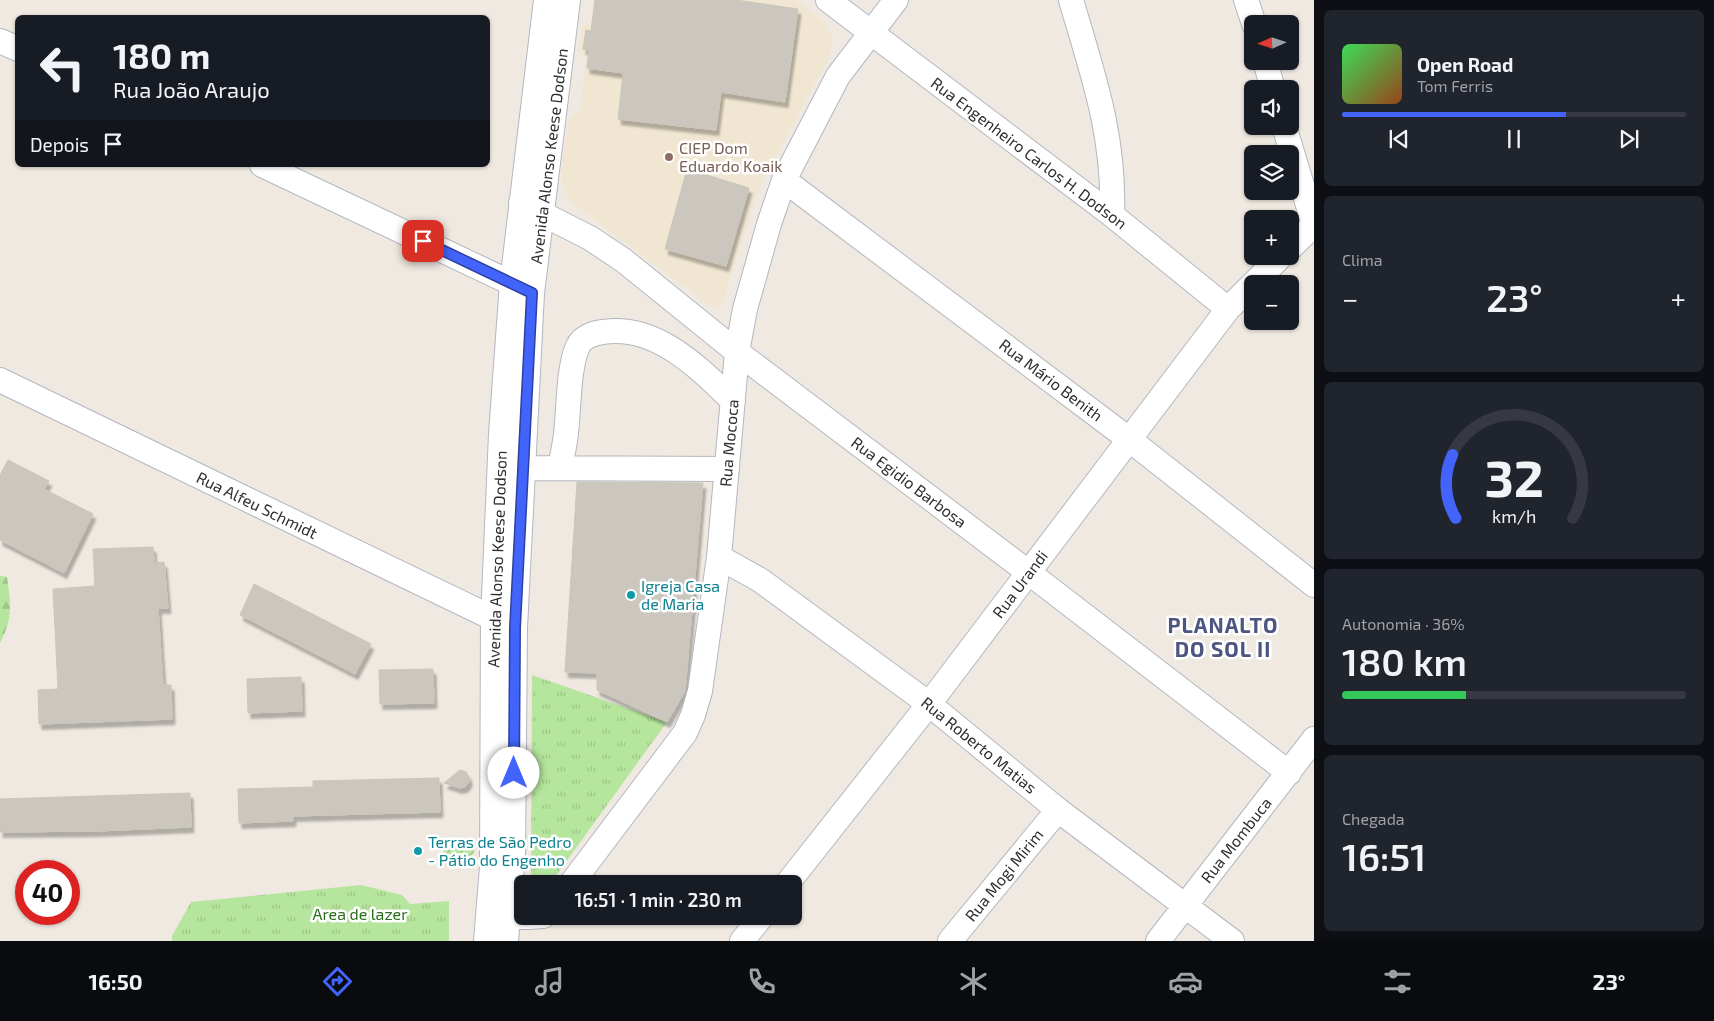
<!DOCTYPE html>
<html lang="pt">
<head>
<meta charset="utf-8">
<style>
	:root { --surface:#171b24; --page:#20242c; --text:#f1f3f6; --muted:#9ea1a6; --line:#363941; --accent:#4264fb }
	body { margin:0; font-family:"Exo 2",sans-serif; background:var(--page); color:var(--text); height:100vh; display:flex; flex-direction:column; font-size:19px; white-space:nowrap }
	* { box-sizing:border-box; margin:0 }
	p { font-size:16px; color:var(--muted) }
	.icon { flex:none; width:28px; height:28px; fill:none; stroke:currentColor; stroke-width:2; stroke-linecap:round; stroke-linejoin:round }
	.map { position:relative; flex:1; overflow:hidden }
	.side { display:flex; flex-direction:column; gap:10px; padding:10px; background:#0d0f14; width:400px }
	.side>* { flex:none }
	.guide { position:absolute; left:15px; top:15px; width:475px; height:152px; border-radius:8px; box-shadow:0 1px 4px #0004; background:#171b24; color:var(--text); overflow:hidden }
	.needle { width:32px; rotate:267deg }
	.buttons { position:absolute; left:1244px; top:15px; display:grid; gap:10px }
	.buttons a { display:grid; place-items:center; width:55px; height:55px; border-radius:8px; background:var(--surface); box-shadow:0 1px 4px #0004; font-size:25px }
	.speed { position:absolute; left:15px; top:860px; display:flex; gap:10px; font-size:25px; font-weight:700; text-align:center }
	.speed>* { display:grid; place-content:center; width:65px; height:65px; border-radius:50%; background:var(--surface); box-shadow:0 1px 4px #0004; line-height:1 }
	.speed .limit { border:8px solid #d22; background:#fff; color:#111 }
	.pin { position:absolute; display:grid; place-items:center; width:42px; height:42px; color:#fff; margin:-21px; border-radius:10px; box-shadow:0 2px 8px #0006 }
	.me { position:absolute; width:55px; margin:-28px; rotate:0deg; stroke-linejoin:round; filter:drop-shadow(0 0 4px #0008) }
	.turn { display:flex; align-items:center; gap:18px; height:105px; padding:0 15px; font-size:22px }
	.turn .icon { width:65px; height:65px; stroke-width:2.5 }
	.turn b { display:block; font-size:35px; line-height:42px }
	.then { display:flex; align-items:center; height:48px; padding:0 15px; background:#0003; gap:10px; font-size:19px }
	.big { font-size:38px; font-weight:600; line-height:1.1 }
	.side .card { flex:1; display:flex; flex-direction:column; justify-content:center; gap:8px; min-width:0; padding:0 18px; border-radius:8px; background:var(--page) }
	.side .dial { align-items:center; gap:0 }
	.dial svg { height:130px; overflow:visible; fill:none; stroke:var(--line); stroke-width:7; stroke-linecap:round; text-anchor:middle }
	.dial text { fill:var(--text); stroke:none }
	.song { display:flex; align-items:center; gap:15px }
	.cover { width:60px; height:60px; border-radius:8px; background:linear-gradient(135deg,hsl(130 70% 55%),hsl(20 70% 35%)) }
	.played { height:5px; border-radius:2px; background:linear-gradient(90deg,var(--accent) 65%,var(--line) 65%) }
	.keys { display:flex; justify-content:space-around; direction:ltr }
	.heat { display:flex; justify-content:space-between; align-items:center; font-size:28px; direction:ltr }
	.charge { height:8px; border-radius:4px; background:linear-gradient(90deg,#34c759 36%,var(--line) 0) }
	.trip { position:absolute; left:514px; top:875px; width:288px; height:50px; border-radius:8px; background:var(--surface); box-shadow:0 1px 4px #0004; font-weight:600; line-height:50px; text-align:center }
	.dock { display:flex; height:80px; justify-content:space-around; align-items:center; background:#090b0e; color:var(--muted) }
	.dock .icon { width:35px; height:35px }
	.dock .current { color:var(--accent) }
	.dock b { font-size:22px; color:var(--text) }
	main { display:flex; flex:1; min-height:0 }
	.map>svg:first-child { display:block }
	.education { fill:#f0e6d1 }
	.forest { fill:url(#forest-firs) }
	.park { fill:url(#park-tufts) }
	.garden { fill:url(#garden-furrows) }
	.building { fill:#cbc7bf; stroke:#cbc5ba; filter:url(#shadow) }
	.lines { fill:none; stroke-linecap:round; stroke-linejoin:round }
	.minor-casing { stroke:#b4b7c1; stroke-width:26 }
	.minor { stroke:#fff; stroke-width:24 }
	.route-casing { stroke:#2b41a3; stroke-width:12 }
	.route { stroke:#4264fb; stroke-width:9 }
	.education-dot { fill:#8d6e63; stroke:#fff; stroke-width:2 }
	.culture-dot { fill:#0f9aa8; stroke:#fff; stroke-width:2 }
	.labels { text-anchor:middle; stroke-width:5; stroke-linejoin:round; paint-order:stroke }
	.education-label { font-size:16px; fill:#785e54; stroke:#fff; text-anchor:start }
	.street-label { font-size:16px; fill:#2e2e2e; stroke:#fff }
	.culture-label { font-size:16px; fill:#0d838f; stroke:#fff; text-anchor:start }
	.park-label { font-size:16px; fill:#2c6e1b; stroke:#fff }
	.district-label { font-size:21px; font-weight:bold; letter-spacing:1px; fill:#4d5680; stroke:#fff }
</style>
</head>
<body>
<main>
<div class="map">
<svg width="1314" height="941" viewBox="0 0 1314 941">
	<defs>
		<pattern id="forest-firs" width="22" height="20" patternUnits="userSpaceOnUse" patternTransform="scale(1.25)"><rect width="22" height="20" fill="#b6e59e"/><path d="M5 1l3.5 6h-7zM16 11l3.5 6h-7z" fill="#9dc588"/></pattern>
		<pattern id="park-tufts" width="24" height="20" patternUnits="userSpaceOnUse" patternTransform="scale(1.25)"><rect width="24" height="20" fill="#b6e59e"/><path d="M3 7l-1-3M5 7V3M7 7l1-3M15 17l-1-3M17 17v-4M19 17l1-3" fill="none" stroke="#9dc588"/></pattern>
		<pattern id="garden-furrows" width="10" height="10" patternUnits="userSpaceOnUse" patternTransform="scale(1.25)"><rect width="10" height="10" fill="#b6e59e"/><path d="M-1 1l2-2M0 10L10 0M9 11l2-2" fill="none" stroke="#9dc588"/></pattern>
		<filter id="shadow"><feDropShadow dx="3" dy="5.5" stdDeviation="1" flood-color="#0004"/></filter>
	</defs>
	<rect width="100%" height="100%" fill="#efe9e1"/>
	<path class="education" d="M 594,0 L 796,0 L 823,21 L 832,37 L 829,57 L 760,186 L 721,307 L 714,308 L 649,261 L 573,203 L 564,192 L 561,172 L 569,120 L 580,109 L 587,53 L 579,52 L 582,25 L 591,26 Z"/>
	<path class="forest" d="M 0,576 L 7,577 C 11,604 13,618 0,643 Z"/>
	<path class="park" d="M 532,675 L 667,722 L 550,884 L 531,884 Z
		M 361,885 L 402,895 L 410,904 L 449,901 L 449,941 L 172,941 L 172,936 L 191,902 Z"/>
	<path class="garden" d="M 470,843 L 474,845 L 474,853 L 471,856 L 448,857 L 443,850 L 447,844 Z"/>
	<path class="building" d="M 595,0 L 736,0 L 798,9 L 785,102 L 721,92 L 716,130 L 618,119 L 623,73 L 587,68 L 589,50 L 583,49 L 586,30 L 591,31 Z
		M 687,169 L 749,188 L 726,266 L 665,249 Z
		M 8,460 L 49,481 L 44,489 L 93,514 L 64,573 L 0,540 L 0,475 Z
		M 577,482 L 703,483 L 685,691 L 667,722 L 597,690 L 597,673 L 565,672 Z
		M 153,547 L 154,563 L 164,562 L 168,608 L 158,608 L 163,685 L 171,685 L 172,719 L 39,724 L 38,690 L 58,689 L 53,589 L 95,586 L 93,549 Z
		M 254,584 L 371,644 L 355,674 L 240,615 Z
		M 433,669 L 434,703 L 380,704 L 379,670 Z
		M 301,677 L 302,711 L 248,713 L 247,679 Z
		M 460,770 L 466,772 L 469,777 L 469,782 L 465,787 L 459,788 L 444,783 Z
		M 439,778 L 440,812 L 293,816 L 293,821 L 239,823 L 238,789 L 313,787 L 313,781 Z
		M 190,793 L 191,827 L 97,831 L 0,832 L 0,799 Z"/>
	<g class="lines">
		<g class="minor-casing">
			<path id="minor" d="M 828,0 L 1112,215 L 1228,309
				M 1071,0 C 1093,75 1115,136 1112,215
				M 1246,0 L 1254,24
				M 0,41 L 18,49
				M 1265,61 L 1273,89
				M 1284,126 L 1314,225
				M 262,165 L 526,290
				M 784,180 L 1130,440 L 1314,585
				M 521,203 L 590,238 L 623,260 L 737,352 L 1028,572 L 1289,773
				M 1290,248 L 1314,225
				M 1253,284 L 1281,256
				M 0,380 L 507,625
				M 560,467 C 562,456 565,445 566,433 C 569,410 568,367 578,346 C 582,337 594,333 603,332 C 656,324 698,367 733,401
				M 523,468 L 727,469
				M 719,557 L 760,580 L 929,704 L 1058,810 L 1232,941
				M 571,884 L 685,733 L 693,715 L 700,691 L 719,557 L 737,352 L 745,309 L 769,224 L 784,180 L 838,76 L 896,0
				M 787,884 L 929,704 L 1228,309 L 1252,285
				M 510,915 L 528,917 L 543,916
				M 486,941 L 492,867 L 493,619 L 501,434 L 512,283 L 546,0
				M 506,941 L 513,853 L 515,628 L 532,293 L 568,0
				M 742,941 L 762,916
				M 950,941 L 1058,810
				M 1158,941 L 1314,739"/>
		</g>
		<use href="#minor" class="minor"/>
	</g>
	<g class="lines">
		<g class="route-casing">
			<path id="route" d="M 423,241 L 532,293 L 515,628 L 514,773"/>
		</g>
		<use href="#route" class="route"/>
	</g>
	<circle class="education-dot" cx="669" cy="157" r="5"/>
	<g class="culture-dot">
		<circle cx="631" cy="595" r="5"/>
		<circle cx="418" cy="851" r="5"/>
	</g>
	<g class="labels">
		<g class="education-label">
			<text x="679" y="154">CIEP Dom<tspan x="679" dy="18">Eduardo Koaik</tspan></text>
		</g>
		<g class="street-label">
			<text transform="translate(1029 153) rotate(37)" y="6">Rua Engenheiro Carlos H. Dodson</text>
			<text transform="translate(549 156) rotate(-83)" y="6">Avenida Alonso Keese Dodson</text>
			<text transform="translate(1051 380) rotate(37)" y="6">Rua Mário Benith</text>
			<text transform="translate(729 443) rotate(-85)" y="6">Rua Mococa</text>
			<text transform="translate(909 482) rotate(37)" y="6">Rua Egidio Barbosa</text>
			<text transform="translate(257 505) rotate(26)" y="6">Rua Alfeu Schmidt</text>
			<text transform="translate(497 559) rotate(-88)" y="6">Avenida Alonso Keese Dodson</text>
			<text transform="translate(1020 584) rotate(-53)" y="6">Rua Urandi</text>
			<text transform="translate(979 745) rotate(39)" y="6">Rua Roberto Matias</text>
			<text transform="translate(1236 840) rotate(-52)" y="6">Rua Mombuca</text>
			<text transform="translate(1004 875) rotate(-51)" y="6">Rua Mogi Mirim</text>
		</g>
		<g class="culture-label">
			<text x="641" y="592">Igreja Casa<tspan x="641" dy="18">de Maria</tspan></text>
			<text x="428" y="848">Terras de São Pedro<tspan x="428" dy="18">- Pátio do Engenho</tspan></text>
		</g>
		<g class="park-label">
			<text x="360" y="920">Area de lazer</text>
		</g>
		<g class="district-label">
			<text x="1223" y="633">PLANALTO<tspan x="1223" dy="24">DO SOL II</tspan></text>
		</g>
	</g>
</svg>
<div class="buttons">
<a><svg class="needle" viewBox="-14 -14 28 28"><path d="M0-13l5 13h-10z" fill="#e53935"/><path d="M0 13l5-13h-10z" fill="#9ea1a6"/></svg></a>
<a><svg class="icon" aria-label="sound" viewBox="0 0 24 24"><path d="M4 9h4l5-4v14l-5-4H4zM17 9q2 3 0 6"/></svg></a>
<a><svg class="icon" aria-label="layers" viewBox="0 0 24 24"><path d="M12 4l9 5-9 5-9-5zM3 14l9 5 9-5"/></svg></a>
<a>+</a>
<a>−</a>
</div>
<div class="speed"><div class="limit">40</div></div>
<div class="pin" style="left:423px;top:241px;background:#d93025"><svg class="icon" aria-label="arrive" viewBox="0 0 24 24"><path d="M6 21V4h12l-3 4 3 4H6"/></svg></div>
<svg class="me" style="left:514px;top:773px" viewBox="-20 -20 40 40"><circle r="19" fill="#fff"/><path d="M0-13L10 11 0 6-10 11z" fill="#4264fb"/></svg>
<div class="trip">16:51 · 1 min · 230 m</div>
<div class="guide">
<div class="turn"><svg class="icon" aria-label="left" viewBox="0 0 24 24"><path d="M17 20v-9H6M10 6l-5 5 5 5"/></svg><div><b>180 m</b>Rua João Araujo</div></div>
<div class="then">Depois<svg class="icon" aria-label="arrive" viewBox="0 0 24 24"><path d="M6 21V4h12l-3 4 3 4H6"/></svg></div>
</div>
</div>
<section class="side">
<div class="card">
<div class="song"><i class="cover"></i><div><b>Open Road</b><p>Tom Ferris</p></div></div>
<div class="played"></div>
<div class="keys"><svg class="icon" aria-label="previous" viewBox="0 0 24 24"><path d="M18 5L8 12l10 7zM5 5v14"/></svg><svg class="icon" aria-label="pause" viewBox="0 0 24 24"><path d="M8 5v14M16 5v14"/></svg><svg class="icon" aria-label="next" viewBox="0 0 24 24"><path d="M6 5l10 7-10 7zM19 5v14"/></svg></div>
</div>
<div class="card"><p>Clima</p>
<div class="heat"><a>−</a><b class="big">23°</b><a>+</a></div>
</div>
<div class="card dial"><svg viewBox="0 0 100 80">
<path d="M14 69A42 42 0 1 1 86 69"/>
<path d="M14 69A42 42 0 0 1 12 30" stroke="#4264fb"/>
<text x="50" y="56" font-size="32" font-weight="700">32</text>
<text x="50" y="72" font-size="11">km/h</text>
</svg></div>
<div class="card"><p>Autonomia · 36%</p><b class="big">180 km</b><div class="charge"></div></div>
<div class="card"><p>Chegada</p><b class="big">16:51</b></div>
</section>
</main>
<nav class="dock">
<b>16:50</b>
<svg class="icon current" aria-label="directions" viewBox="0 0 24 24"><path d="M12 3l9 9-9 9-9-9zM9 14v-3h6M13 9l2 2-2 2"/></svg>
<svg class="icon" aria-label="music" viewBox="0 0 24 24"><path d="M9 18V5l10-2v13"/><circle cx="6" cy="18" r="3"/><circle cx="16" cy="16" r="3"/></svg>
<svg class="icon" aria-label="phone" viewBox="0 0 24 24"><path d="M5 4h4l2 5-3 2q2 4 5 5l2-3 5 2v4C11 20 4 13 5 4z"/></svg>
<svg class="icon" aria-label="climate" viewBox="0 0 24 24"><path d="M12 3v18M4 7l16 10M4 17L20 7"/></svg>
<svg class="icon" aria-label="car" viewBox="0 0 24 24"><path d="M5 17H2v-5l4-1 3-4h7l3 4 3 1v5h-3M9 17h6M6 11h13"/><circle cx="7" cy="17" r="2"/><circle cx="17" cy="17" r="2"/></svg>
<svg class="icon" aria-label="filters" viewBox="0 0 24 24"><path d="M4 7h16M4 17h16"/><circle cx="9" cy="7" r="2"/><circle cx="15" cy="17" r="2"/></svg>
<b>23°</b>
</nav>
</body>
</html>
